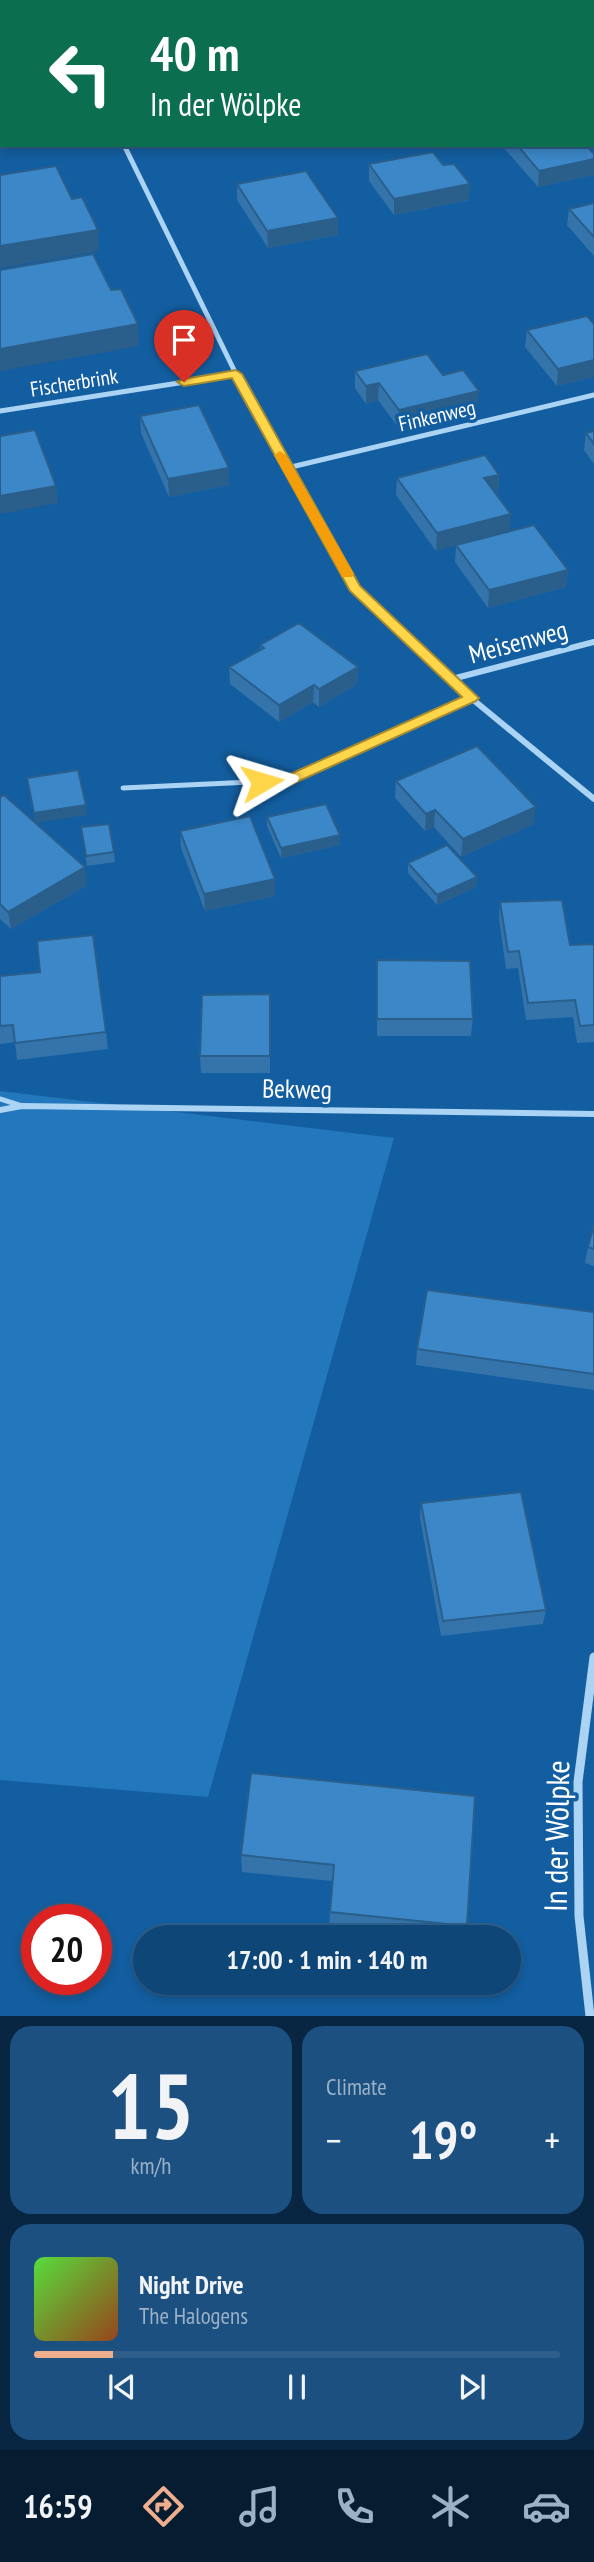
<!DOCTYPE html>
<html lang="en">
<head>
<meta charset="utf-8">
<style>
	:root { --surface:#0e4678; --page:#1c5080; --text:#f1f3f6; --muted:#9bb1c6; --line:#2e5e8a; --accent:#eead8d }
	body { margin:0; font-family:"PT Sans Narrow",sans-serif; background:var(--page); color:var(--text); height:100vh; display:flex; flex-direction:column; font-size:26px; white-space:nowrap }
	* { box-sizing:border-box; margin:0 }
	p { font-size:23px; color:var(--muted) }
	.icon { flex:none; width:38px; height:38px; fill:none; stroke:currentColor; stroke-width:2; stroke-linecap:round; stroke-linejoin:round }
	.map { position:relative; height:2016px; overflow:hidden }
	.details { display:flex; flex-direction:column; gap:10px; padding:10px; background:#082642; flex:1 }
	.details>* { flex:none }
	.hud { position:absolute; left:0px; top:0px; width:595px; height:147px; box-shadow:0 4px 10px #0003,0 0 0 2px var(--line); background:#0b6e4f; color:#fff; overflow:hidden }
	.speed { position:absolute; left:21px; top:1904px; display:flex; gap:14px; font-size:35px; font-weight:700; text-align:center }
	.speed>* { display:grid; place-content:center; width:91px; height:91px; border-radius:50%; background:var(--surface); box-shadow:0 4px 10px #0003,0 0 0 2px var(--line); line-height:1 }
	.speed .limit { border:10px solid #d22; background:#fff; color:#111 }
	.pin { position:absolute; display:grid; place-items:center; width:60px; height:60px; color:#fff; margin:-72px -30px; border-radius:50% 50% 50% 0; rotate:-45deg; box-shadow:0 0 7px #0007 }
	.pin .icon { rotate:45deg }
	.me { position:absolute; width:77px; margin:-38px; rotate:83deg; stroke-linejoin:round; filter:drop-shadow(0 0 5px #0008) }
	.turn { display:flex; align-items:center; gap:24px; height:147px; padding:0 35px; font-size:32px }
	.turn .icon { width:91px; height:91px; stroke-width:2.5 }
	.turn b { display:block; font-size:49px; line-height:60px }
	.big { font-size:52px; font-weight:800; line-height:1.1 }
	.details .card { flex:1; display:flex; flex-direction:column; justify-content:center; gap:10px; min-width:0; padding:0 24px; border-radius:21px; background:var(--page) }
	.details .dial { align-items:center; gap:0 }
	.dial b { font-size:91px; line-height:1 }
	.song { display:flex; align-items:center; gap:21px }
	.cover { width:84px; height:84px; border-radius:10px; background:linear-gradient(135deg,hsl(110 70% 55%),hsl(20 70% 35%)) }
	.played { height:7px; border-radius:4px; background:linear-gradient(90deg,var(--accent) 15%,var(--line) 15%) }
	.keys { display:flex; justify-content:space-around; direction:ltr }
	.heat { display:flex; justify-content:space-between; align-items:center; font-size:38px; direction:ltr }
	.details .tiles { flex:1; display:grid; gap:10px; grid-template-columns:1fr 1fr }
	.card:last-child { grid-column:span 2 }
	.trip { position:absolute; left:133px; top:1925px; width:388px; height:70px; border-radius:35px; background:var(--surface); box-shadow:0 4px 10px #0003,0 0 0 2px var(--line); font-weight:800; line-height:70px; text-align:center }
	.tabs { display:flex; height:112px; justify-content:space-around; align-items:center; background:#061c30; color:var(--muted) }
	.tabs .icon { width:49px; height:49px }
	.tabs .current { color:var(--accent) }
	.tabs b { font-size:32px; color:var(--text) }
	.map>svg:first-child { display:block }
	.green { fill:#2277bd }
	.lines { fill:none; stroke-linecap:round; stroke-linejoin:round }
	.service { stroke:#abd3f4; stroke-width:5 }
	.minor-far2 { stroke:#abd3f4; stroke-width:5 }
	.minor-far1 { stroke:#abd3f4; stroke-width:6 }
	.minor { stroke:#abd3f4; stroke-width:9 }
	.wall { fill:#3474ab }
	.shaded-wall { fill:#2a5e8b }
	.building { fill:#3c87c7; stroke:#2a5e8b; stroke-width:2 }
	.route { fill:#ffd54a; stroke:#a68a30; stroke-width:2 }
	.slow { fill:#f59e0b }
	.labels { text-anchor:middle; stroke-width:7; stroke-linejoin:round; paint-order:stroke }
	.far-street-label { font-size:21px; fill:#fff; stroke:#135ea0 }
	.street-label { font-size:26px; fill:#fff; stroke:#135ea0 }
	.near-street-label { font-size:32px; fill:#fff; stroke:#135ea0 }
</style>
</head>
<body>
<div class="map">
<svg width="594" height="2016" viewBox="0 0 594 2016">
	<rect width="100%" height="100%" fill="#135ea0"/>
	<path class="green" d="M 0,1091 L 394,1138 L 208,1797 L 0,1780 Z"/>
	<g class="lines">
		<path class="service" d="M 123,788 L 290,780 L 471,698
			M 0,1099 L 22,1106"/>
		<path class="minor-far2" d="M 458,0 L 460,2
			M 124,145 L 236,374 L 312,511
			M 0,411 L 236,374
			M 287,468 L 594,395"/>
		<path class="minor-far1" d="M 311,509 L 355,588 L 471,698 L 594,799
			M 452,679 L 594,642
			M 0,1110 L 22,1106 L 594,1114"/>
		<path class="minor" d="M 590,2016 L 579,1916 L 578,1782 L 594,1657"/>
	</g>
	<path class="wall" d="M 151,0 L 226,0 L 226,2 L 151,2 Z
		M 520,0 L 594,0 L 594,9 L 593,2 L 521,2 Z
		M 503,145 L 586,145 L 594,154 L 594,175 L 538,187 L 503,147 Z
		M 369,164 L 443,165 L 469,200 L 394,215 L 369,181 Z
		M 237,184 L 338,218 L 338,235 L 268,248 L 237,200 Z
		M 594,203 L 594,256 L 567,225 L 569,209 Z
		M 594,324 L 594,377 L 557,386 L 525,347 L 527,330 Z
		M 355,371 L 443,375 L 477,408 L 398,427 L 378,400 L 366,404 L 355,388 Z
		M 140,416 L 229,468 L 229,485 L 169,497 L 141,433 Z
		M 594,431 L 594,464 L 584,450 L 586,433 Z
		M 499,475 L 498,492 L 495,493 L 510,531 L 568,570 L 566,587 L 488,608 L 455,562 L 456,545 L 436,551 L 396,495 L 397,478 Z
		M 260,645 L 358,667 L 357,684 L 319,707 L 313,702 L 279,722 L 230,684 L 229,667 L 260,649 Z
		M 396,781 L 534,824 L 461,857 L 434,827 L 425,831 L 395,798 Z
		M 0,797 L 87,885 L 11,929 L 0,919 Z
		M 267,817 L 340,835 L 340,845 L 281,858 L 267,826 Z
		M 81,827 L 114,852 L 115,862 L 87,866 Z
		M 180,831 L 275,896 L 205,911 L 181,848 Z
		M 408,863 L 477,877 L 476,887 L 437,905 L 408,873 Z
		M 500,902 L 570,945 L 594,944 L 594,1042 L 577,1043 L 573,1017 L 526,1020 L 518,968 L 506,969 L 499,919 Z
		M 377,960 L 473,1019 L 471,1036 L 377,1036 Z
		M 40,972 L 106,1032 L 108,1049 L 17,1060 L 15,1042 L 0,1044 L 0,976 Z
		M 270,994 L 270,1073 L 201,1073 L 200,1056 Z
		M 594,1225 L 594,1266 L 585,1263 L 588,1247 Z
		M 594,1312 L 594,1390 L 416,1365 L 417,1349 Z
		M 421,1503 L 546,1610 L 543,1624 L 441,1636 L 420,1518 Z
		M 251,1773 L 467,1926 L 466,1937 L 423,1937 L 329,1928 L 332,1881 L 242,1872 L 241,1855 Z"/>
	<path class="shaded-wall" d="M 0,55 L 2,55 L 2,75 L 0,76 Z
		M 594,159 L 594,175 L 538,187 L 539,171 Z
		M 470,184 L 469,200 L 394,215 L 394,199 Z
		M 338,218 L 338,235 L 268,248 L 267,231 Z
		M 98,230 L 99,251 L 0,268 L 0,246 Z
		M 138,324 L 139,346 L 0,371 L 0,349 Z
		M 594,360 L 594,377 L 557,386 L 558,369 Z
		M 379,383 L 378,400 L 366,404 L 366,386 Z
		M 479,391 L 477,408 L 398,427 L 399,410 Z
		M 229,468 L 229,485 L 169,497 L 168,479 Z
		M 499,475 L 498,492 L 483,496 L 484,478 Z
		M 56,486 L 58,503 L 0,514 L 0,496 Z
		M 511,514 L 510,531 L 436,551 L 437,533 Z
		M 568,570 L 566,587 L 488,608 L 489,590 Z
		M 358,667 L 357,684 L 319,707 L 319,689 Z
		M 314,685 L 313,702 L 279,722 L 279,705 Z
		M 86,805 L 87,815 L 35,823 L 34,813 Z
		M 536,807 L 534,824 L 461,857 L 463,839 Z
		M 435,810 L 434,827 L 425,831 L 426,814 Z
		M 340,835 L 340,845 L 281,858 L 281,848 Z
		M 85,867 L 87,885 L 11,929 L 8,912 Z
		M 477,877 L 476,887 L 437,905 L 437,895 Z
		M 275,879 L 275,896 L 205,911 L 204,894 Z"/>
	<path class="building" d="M 155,0 L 187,0 L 167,2 L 156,2 Z
		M 360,0 L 392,0 L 393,2 L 342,2 Z
		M 0,31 L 2,35 L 2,55 L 0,55 Z
		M 517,145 L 586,145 L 594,154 L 594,159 L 539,171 Z
		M 433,152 L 443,165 L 454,164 L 470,184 L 394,199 L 369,164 Z
		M 56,166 L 72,199 L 82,197 L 98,230 L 0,246 L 0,175 Z
		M 306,171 L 338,218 L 267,231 L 237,184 Z
		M 594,203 L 594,237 L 569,209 Z
		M 93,254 L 111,290 L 121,289 L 138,324 L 0,349 L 0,270 Z
		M 587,316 L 594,324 L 594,360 L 558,369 L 527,330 Z
		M 427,354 L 443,375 L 463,370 L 479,391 L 399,410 L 379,383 L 366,386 L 355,371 Z
		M 199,405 L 229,468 L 168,479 L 140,416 Z
		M 35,430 L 56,486 L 0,496 L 0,436 Z
		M 594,431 L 594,444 L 586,433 Z
		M 485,455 L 499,475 L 484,478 L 511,514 L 437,533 L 397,478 Z
		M 534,525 L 568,570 L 489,590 L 456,545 Z
		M 299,623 L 358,667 L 319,689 L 314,685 L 279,705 L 229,667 L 264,648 L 260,645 Z
		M 477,746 L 536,807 L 463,839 L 435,810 L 426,814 L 396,781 Z
		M 78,770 L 86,805 L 34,813 L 27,778 Z
		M 4,795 L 85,867 L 8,912 L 0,904 L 0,797 Z
		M 326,804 L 340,835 L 281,848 L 267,817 Z
		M 250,816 L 275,879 L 204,894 L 180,831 Z
		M 109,824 L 114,852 L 86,856 L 81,827 Z
		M 447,845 L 477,877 L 437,895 L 408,863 Z
		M 562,900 L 570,945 L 594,944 L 594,1025 L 580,1026 L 575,1000 L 528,1003 L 519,951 L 508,952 L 500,902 Z
		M 93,935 L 106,1032 L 15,1043 L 13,1025 L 0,1026 L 0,976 L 40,972 L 37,941 Z
		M 377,960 L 470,961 L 473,1019 L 377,1019 Z
		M 270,994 L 270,1056 L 200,1056 L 202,995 Z
		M 594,1225 L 594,1249 L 588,1247 Z
		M 427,1290 L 594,1312 L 594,1374 L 417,1349 Z
		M 521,1492 L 546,1610 L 443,1621 L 421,1503 Z
		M 251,1773 L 475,1796 L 467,1926 L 330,1912 L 334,1865 L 241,1855 Z"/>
	<path class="route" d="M 236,370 L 242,374 L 360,586 L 479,698 L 476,701 L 290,785 L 262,787 L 255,782 L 262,777 L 288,775 L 462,697 L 350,591 L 232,378 L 184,386 L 177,382 L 184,379 Z"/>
	<path class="slow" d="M 280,451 L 286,455 L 354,574 L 352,577 L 342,577 L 341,574 L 274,455 Z"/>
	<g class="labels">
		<g class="far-street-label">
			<text transform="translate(74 383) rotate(-9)" y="7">Fischerbrink</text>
			<text transform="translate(437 416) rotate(-13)" y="7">Finkenweg</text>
		</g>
		<g class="street-label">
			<text transform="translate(518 642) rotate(-15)" y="9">Meisenweg</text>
			<text transform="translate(297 1089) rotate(1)" y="9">Bekweg</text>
		</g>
		<g class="near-street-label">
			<text transform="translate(557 1836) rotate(-89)" y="11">In der Wölpke</text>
		</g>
	</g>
</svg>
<div class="speed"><div class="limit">20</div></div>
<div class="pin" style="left:184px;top:382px;background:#d93025"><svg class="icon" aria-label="arrive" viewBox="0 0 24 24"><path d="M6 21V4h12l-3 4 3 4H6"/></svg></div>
<svg class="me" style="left:262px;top:782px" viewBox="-20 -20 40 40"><path d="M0-17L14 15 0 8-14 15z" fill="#ffd54a" stroke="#fff" stroke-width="4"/></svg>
<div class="trip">17:00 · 1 min · 140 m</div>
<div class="hud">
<div class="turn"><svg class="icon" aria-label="left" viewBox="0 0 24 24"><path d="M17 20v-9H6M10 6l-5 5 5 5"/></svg><div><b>40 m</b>In der Wölpke</div></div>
</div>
</div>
<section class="details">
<div class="tiles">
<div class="card dial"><b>15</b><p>km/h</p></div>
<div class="card"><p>Climate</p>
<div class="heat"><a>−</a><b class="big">19°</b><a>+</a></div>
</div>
<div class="card">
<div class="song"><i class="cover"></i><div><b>Night Drive</b><p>The Halogens</p></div></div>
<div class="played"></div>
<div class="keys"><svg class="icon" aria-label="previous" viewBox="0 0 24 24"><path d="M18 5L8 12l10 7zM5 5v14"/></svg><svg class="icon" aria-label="pause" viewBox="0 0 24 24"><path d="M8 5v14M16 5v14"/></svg><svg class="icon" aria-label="next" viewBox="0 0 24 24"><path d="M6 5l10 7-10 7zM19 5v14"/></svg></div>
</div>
</div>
</section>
<nav class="tabs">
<b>16:59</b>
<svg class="icon current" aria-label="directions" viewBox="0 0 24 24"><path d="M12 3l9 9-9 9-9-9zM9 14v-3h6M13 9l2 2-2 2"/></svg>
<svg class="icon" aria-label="music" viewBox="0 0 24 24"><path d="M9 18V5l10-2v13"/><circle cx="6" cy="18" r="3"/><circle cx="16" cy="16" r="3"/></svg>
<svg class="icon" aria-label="phone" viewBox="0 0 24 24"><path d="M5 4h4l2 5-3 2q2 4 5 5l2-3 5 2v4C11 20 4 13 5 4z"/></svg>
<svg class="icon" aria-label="climate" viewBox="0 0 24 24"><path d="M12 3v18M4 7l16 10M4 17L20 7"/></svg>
<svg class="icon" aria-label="car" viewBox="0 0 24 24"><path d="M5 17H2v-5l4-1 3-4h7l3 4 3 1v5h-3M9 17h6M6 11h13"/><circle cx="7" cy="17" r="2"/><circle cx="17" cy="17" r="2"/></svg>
</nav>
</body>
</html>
